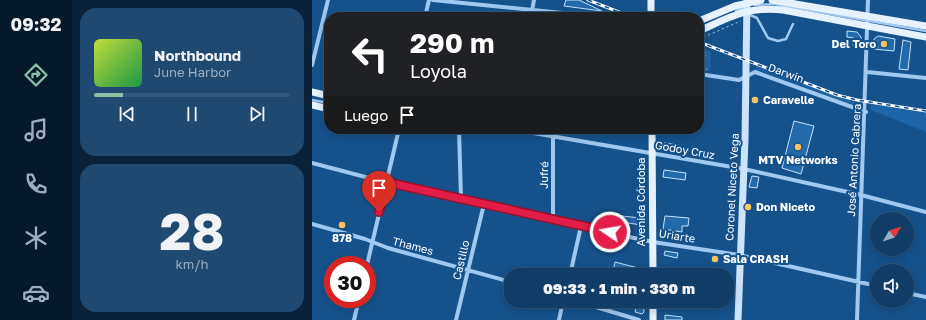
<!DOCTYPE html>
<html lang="es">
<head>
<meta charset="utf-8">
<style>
	:root { --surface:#103e69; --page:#1e4971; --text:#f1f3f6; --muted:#9caec0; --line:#30577d; --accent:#8abfa5 }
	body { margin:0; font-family:"Golos Text",sans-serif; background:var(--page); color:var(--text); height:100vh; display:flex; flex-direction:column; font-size:15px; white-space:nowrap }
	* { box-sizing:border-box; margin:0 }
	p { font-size:13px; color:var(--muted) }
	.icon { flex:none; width:22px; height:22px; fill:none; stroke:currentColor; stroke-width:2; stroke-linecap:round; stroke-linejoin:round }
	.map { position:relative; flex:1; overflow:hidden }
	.drawer { display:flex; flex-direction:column; gap:8px; padding:8px; background:#09223a; width:240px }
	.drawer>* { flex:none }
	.banner { position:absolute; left:12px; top:12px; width:380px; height:122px; border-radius:16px; box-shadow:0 2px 10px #0003,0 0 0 1px var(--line); background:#202124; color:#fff; overflow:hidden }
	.needle { width:26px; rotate:51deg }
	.controls { position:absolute; left:558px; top:212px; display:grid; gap:8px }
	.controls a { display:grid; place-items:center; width:44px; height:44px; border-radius:50%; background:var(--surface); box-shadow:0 2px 10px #0003,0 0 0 1px var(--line); font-size:20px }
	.speed { position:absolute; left:12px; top:256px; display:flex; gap:8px; font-size:20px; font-weight:700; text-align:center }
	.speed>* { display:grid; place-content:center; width:52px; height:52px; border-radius:50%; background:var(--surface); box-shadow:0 2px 10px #0003,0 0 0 1px var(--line); line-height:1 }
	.speed .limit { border:6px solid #d22; background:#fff; color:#111 }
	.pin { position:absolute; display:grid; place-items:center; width:34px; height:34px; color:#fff; margin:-41px -17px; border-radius:50% 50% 50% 0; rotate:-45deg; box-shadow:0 0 4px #0007 }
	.pin .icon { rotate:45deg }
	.me { position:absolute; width:44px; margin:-22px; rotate:282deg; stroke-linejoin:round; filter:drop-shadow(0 0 3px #0008) }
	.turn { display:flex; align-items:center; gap:14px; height:84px; padding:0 20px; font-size:18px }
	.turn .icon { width:52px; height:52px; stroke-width:2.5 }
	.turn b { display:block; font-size:28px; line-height:34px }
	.then { display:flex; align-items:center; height:38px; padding:0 20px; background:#0003; gap:8px; font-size:15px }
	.drawer .widget { flex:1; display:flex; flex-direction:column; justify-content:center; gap:6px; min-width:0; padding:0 14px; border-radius:16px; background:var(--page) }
	.drawer .dial { align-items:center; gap:0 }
	.dial b { font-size:52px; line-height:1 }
	.song { display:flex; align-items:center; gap:12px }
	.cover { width:48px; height:48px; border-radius:6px; background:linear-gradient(135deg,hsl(70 70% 55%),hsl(140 70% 35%)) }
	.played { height:4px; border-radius:2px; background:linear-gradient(90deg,var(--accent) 15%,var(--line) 15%) }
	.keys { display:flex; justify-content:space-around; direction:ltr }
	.trip { position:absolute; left:192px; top:268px; width:230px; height:40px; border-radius:16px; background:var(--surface); box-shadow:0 2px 10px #0003,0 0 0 1px var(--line); font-weight:800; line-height:40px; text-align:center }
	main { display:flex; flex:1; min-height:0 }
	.tab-bar { display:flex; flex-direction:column; width:72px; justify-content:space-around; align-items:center; background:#06192a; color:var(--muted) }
	.tab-bar .icon { width:28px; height:28px }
	.tab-bar .on { color:var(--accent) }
	.tab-bar b { font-size:18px; color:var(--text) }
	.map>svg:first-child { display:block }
	.green { fill:#1d65a6 }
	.building { fill:#236aab; stroke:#c5e2fb }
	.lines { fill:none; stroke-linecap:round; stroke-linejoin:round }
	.path { stroke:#9fc9f0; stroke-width:1; stroke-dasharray:2 3; stroke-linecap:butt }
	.lane { stroke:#9fc9f0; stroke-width:2.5 }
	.street { stroke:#9fc9f0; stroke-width:4 }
	.secondary { stroke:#cce4fb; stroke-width:7 }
	.primary { stroke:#e7f2ff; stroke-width:7 }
	.rail-casing { stroke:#fff; stroke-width:3 }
	.rail { stroke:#15528c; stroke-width:1.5; stroke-dasharray:4.5; stroke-linecap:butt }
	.route-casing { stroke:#92132f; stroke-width:10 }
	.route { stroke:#e11d48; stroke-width:7 }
	.poi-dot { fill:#ffc45d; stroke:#15528c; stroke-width:1.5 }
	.labels { text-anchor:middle; stroke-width:4; stroke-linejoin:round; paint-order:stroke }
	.poi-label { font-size:11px; font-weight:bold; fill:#fff; stroke:#15528c; text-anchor:start }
	.street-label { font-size:11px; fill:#fff; stroke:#15528c }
</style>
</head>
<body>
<main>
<nav class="tab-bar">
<b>09:32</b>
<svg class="icon on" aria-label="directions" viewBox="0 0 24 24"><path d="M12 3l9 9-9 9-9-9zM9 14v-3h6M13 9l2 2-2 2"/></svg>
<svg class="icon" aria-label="music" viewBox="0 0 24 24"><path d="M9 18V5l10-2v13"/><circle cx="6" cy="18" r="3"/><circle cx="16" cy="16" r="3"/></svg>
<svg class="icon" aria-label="phone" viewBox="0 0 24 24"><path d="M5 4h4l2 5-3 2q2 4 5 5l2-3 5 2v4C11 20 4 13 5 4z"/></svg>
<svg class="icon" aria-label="climate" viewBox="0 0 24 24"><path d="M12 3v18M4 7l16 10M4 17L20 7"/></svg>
<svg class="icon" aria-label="car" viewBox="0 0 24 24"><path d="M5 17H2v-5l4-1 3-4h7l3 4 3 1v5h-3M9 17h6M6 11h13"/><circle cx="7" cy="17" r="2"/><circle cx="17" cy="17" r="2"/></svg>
</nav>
<section class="drawer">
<div class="widget">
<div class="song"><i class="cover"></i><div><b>Northbound</b><p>June Harbor</p></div></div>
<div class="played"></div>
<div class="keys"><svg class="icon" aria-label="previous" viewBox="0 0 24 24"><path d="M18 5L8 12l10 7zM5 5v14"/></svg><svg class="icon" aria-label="pause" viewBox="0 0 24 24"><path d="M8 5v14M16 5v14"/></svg><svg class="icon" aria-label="next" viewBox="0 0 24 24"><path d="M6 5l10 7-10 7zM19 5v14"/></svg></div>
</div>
<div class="widget dial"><b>28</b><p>km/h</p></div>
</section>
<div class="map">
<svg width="614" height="320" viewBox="0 0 614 320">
	<rect width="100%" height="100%" fill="#15528c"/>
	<path class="green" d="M 387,47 L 399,52 L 398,71 L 387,70 Z
		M 445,66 L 544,102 L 545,106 L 444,69 Z
		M 559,104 L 614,113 L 614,132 L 559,110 Z"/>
	<path class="building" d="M 254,0 L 267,0 L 290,11 L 252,6 Z
		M 535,31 L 545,32 L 549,37 L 548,47 L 541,46 L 542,38 L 535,37 Z
		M 566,36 L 583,39 L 582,51 L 561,49 L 562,39 Z
		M 591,40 L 599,42 L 596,70 L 587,69 Z
		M 482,121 L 502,126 L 489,174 L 470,168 Z
		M 352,143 L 366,145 L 365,152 L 355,150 L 352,146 Z
		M 352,170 L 374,173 L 373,180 L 351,177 Z
		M 440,176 L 447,177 L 445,188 L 437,187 Z
		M 310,216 L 328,218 L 329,225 L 310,222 Z
		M 353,216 L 377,218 L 376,226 L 370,226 L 370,232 L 351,229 Z
		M 353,251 L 366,253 L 365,258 L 352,255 Z
		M 303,262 L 330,269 L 330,275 L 300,275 Z
		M 325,302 L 331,304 L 332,312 L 330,314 L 323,312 Z
		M 353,315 L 370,317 L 370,320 L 353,320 Z"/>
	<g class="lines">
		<path class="path" d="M 387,39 L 429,21
			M 387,50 L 394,53 L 388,70
			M 390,65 L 395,70
			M 387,70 L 390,51"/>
		<path class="lane" d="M 443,5 L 462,4 L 614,31
			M 424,11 L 434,7
			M 436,14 L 445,18 L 456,38 L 466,41 L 474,39 L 481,24
			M 0,100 L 17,103"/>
		<path class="street" d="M 121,0 L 291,17
			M 113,17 L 117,0
			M 219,17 L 222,0
			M 0,65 L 16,0
			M 555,72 L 614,78
			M 387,74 L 427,80 L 443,72 L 554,112
			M 147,129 L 149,199
			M 198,129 L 432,169 L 549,195 L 614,212
			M 241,129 L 241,221
			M 0,163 L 80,184 L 172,204 L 241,221 L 341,242 L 427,255 L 565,286
			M 0,224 L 53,239 L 76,248 L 199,282
			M 55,265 L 87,129
			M 258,275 L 269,226
			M 595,293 L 614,297
			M 264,301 L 327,320
			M 42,320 L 47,299
			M 144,320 L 172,204
			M 247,320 L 251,301
			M 545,320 L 556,0"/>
		<path class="secondary" d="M 426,320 L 433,139 L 435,0"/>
		<path class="primary" d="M 339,0 L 339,17
			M 460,0 L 614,26
			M 387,21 L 423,6 L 449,0
			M 387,31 C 418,17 436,6 471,10 L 614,37
			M 0,92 L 17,96
			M 0,105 L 17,109
			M 340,129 L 341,275
			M 341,301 L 341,320"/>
		<g class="rail-casing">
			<path id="rail" d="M 276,0 L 320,17
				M 387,42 L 525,95 L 545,100 L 614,111"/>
		</g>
		<use href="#rail" class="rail"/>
	</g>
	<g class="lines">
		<g class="route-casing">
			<path id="route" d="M 67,212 L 74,182 L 298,232"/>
		</g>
		<use href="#route" class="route"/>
	</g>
	<g class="poi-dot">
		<circle cx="572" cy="44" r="4"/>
		<circle cx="443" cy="100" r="4"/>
		<circle cx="486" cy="147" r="4"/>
		<circle cx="436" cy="207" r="4"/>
		<circle cx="30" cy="225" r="4"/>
		<circle cx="403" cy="259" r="4"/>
	</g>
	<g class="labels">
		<g class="poi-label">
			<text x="564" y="48" text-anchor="end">Del Toro</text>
			<text x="451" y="104">Caravelle</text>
			<text x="486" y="164" text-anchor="middle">MTV Networks</text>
			<text x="444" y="211">Don Niceto</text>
			<text x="30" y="242" text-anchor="middle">878</text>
			<text x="411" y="263">Sala CRASH</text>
		</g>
		<g class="street-label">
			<text transform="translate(474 73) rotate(20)" y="4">Darwin</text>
			<text transform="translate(373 150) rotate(10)" y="4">Godoy Cruz</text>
			<text transform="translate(542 160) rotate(-87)" y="4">José Antonio Cabrera</text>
			<text transform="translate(232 175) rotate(-89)" y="4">Jufré</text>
			<text transform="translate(420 187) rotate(-87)" y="4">Coronel Niceto Vega</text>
			<text transform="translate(329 202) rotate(-90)" y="4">Avenida Córdoba</text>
			<text transform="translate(365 236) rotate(9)" y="4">Uriarte</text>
			<text transform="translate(101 246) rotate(15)" y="4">Thames</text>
			<text transform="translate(149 260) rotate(-77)" y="4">Castillo</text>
		</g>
	</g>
</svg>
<div class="controls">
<a><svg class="needle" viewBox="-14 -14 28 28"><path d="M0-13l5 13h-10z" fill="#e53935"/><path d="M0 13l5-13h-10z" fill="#9caec0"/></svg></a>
<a><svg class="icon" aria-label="sound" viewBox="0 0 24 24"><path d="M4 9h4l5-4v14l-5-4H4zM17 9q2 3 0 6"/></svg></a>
</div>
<div class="speed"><div class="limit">30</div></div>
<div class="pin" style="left:67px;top:212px;background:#d93025"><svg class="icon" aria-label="arrive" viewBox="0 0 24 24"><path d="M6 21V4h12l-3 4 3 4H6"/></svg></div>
<svg class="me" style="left:298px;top:232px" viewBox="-20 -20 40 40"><circle r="17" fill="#e11d48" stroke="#fff" stroke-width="3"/><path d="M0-11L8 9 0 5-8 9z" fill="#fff"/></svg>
<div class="trip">09:33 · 1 min · 330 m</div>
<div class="banner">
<div class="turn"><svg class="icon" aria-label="left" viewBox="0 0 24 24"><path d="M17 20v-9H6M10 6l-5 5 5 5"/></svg><div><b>290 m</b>Loyola</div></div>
<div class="then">Luego<svg class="icon" aria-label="arrive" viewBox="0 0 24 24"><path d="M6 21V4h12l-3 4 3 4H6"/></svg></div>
</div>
</div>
</main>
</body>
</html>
